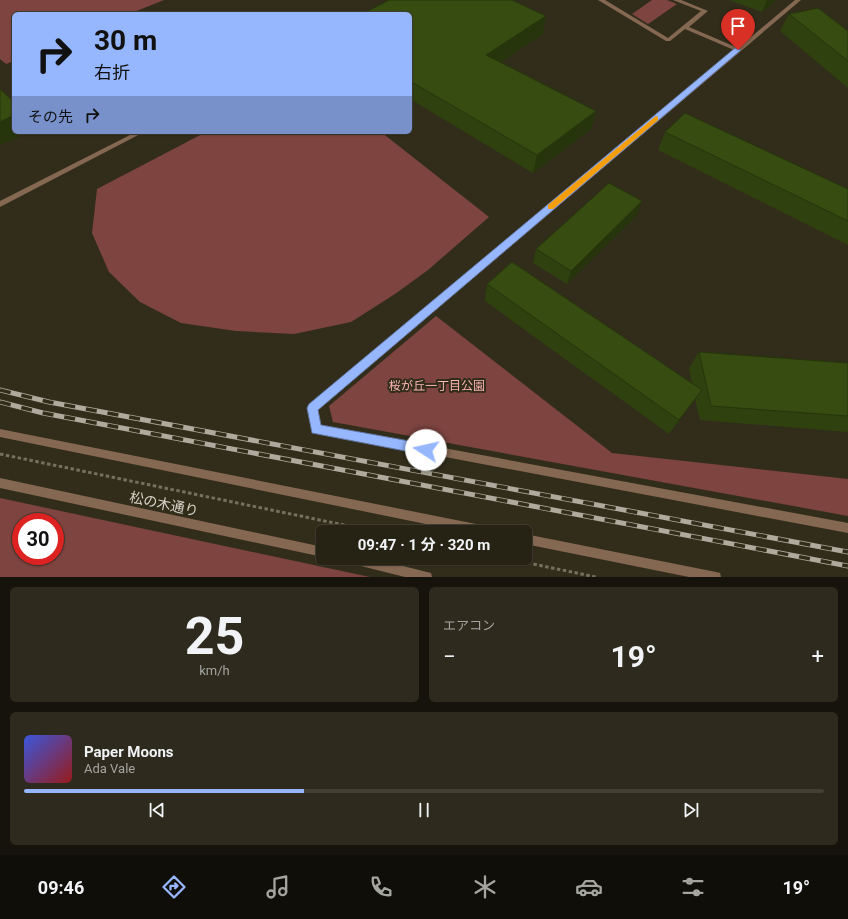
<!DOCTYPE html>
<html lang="ja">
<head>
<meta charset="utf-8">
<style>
	:root { --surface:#262214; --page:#2e2a1d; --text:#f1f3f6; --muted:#a4a4a0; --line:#423f34; --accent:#96b6fd }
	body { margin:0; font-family:Roboto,"Noto Sans JP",sans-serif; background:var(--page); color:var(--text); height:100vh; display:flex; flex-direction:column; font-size:15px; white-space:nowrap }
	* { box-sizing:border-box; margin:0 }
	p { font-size:13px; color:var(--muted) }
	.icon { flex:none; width:22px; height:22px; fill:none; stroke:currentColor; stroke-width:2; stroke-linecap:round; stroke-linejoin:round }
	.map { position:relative; height:577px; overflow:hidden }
	.side { display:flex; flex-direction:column; gap:10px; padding:10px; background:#15130b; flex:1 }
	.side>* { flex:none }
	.top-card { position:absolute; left:12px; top:12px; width:400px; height:122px; border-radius:6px; box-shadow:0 1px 3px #0004,0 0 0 1px var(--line); background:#96b6fd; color:#111; overflow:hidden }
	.speed { position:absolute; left:12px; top:513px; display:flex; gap:8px; font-size:20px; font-weight:700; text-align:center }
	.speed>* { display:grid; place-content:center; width:52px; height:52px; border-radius:50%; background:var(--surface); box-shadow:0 1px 3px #0004,0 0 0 1px var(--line); line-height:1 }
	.speed .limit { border:6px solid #d22; background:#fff; color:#111 }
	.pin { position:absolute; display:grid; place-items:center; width:34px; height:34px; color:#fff; margin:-41px -17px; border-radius:50% 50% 50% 0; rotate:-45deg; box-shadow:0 0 4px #0007 }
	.pin .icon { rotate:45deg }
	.me { position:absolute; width:44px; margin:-22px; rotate:280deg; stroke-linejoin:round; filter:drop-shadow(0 0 3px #0008) }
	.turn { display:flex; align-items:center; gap:14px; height:84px; padding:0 16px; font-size:18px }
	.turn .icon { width:52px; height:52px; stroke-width:2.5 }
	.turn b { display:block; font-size:28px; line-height:34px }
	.then { display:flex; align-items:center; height:38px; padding:0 16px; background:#0003; gap:8px; font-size:15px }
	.big { font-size:30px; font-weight:700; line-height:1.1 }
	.side .widget { flex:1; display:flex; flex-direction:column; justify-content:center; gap:6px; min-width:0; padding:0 14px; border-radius:6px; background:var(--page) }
	.side .dial { align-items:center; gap:0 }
	.dial b { font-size:52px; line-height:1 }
	.song { display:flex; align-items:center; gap:12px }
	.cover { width:48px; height:48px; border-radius:6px; background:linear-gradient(135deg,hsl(230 70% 55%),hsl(0 70% 35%)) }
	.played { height:4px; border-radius:2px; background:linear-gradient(90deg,var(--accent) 35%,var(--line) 35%) }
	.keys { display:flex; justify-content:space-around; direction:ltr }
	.heat { display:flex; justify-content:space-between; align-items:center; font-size:22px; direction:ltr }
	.side .tiles { flex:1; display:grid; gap:10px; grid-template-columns:1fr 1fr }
	.widget:last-child { grid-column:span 2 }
	.trip { position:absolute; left:316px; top:525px; width:216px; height:40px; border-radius:6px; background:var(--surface); box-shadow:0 1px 3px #0004,0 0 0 1px var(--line); font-weight:700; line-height:40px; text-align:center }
	.tab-bar { display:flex; height:64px; justify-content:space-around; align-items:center; background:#0f0e08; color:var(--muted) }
	.tab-bar .icon { width:28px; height:28px }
	.tab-bar .current { color:var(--accent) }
	.tab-bar b { font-size:18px; color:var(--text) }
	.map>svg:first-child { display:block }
	.green { fill:#7d4440; fill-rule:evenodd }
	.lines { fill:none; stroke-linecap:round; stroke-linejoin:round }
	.path { stroke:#747060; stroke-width:3; stroke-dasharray:3.5 2.5; stroke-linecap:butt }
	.minor { fill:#856852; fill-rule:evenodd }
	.tertiary { fill:#856852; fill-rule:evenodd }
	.rail-casing { stroke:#aeaa9d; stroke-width:5 }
	.rail { stroke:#322d1b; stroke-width:3.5; stroke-dasharray:11; stroke-linecap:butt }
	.wall { fill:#2f410f }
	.shaded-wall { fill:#26350c }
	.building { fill:#374c11; stroke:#26350c }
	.route { fill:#96b6fd; stroke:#6276a4 }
	.slow { fill:#f59e0b }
	.labels { text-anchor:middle; stroke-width:4; stroke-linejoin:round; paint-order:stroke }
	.park-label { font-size:12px; fill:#fab3ad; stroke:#322d1b }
	.near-street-label { font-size:14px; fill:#d7d4c9; stroke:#322d1b }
</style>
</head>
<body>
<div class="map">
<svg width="848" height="577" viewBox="0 0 848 577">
	<rect width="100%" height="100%" fill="#322d1b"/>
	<path class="green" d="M 0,0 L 164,0 L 129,14 L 14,14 L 14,61 L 6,64 L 0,59 Z
		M 652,0 L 667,0 L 677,4 L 648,24 L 632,14 Z
		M 206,132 L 381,132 L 489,217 L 428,270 L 395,294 L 351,322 L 294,334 L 236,331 L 181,323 L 140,302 L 109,272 L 92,233 L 97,189 Z
		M 436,316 L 612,453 L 848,479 L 848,516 L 333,422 L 329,406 Z
		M 0,498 L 370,577 L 0,577 ZM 21,522 L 55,522 L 55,556 L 21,556 Z"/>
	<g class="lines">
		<path class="path" d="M 0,454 L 378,532
			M 504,558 L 596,577"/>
		<path class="minor" d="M 598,0 L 605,0 L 668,38 L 701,11 L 673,0 L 681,0 L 708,11 L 689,27 L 738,48 L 795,0 L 801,0 L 318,410 L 320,425 L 848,523 L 848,533 L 313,432 L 308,408 L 310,405 L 734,50 L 685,29 L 670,41 L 666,41 Z
			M 0,429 L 491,527 L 495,528 L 496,532 L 465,532 L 0,437 Z
			M 0,478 L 323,547 L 323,557 L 0,488 Z
			M 525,534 L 716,572 L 720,573 L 721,577 L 689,577 L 525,544 Z
			M 344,558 L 371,558 L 431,573 L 432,577 L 405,577 L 345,562 Z"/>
		<path class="tertiary" d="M 136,132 L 144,132 L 0,207 L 0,201 Z"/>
		<g class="rail-casing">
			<path id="rail" d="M 0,390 L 49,402 L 848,552
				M 0,402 L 43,413 L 848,566"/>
		</g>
		<use href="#rail" class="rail"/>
	</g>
	<path class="wall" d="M 729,0 L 775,0 L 774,2 L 762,12 Z
		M 410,14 L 543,34 L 501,62 L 596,111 L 591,129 L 533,173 L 410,99 Z
		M 789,14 L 848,31 L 848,88 L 780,31 Z
		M 665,132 L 848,189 L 848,245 L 658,150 Z
		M 637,215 L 567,284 L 533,263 L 536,249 Z
		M 487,284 L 692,384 L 689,368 L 699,352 L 848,363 L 848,432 L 700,420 L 695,399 L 669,434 L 485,301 Z"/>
	<path class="shaded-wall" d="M 767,0 L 775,0 L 774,2 L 762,12 Z
		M 546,16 L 543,34 L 485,73 L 486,55 Z
		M 596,111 L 591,129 L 533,173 L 537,155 Z
		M 14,115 L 14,132 L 29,132 L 0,145 L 0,122 Z
		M 642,201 L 637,215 L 567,284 L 571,271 Z
		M 702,390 L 691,405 L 669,434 L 679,420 Z"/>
	<path class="building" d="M 389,0 L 512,0 L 546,16 L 486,55 L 596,111 L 537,155 L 410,81 L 410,14 L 362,14 Z
		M 818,8 L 848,31 L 848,61 L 789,14 Z
		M 0,89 L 14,102 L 14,115 L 0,122 Z
		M 685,113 L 848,189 L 848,221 L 665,132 Z
		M 609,183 L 642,201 L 571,271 L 536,249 Z
		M 512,262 L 702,390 L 679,420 L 487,284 Z
		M 699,352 L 848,363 L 848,416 L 711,406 Z"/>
	<path class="route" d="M 735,48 L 741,50 L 318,410 L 321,425 L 426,444 L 429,446 L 431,450 L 429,453 L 426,455 L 312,433 L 307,408 L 309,404 Z"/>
	<path class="slow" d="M 656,116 L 658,117 L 658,120 L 553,209 L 548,209 L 548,205 Z"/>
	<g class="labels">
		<g class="park-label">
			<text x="437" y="390">桜が丘一丁目公園</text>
		</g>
		<g class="near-street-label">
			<text transform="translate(164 504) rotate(12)" y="5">松の木通り</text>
		</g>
	</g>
</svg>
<div class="speed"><div class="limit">30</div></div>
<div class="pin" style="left:738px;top:50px;background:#d93025"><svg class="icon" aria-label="arrive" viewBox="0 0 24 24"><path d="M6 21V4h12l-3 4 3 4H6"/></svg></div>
<svg class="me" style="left:426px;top:450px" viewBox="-20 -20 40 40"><circle r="19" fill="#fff"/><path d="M0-13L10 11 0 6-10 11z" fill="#96b6fd"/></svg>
<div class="trip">09:47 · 1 分 · 320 m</div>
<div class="top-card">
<div class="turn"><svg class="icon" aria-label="right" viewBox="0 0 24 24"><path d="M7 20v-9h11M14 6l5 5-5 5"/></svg><div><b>30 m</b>右折</div></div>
<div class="then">その先<svg class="icon" aria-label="right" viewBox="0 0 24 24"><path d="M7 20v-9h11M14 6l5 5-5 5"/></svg></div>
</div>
</div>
<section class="side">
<div class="tiles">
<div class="widget dial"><b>25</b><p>km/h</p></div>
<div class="widget"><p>エアコン</p>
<div class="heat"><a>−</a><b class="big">19°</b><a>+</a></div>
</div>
<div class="widget">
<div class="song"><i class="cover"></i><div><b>Paper Moons</b><p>Ada Vale</p></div></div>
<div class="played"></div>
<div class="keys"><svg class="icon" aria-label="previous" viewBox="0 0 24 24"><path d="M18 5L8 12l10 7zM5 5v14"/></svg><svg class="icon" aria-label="pause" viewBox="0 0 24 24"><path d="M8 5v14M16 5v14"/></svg><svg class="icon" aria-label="next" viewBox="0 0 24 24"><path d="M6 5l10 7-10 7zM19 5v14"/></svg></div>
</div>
</div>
</section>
<nav class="tab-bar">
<b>09:46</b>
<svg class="icon current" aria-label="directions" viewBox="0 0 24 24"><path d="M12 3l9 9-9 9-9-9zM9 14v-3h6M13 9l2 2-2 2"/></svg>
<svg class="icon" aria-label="music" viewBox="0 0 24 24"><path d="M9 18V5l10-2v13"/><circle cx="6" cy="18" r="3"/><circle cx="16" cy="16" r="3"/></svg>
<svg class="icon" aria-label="phone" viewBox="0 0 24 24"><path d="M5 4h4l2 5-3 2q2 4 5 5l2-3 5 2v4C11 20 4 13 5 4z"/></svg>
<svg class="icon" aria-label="climate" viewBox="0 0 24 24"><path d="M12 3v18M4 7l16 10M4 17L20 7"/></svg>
<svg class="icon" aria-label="car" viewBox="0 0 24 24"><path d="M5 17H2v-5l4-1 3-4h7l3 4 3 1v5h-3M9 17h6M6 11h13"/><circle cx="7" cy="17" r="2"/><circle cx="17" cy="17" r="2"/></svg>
<svg class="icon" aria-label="filters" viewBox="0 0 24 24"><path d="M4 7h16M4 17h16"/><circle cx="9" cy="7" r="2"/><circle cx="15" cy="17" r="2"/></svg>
<b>19°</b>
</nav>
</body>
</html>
